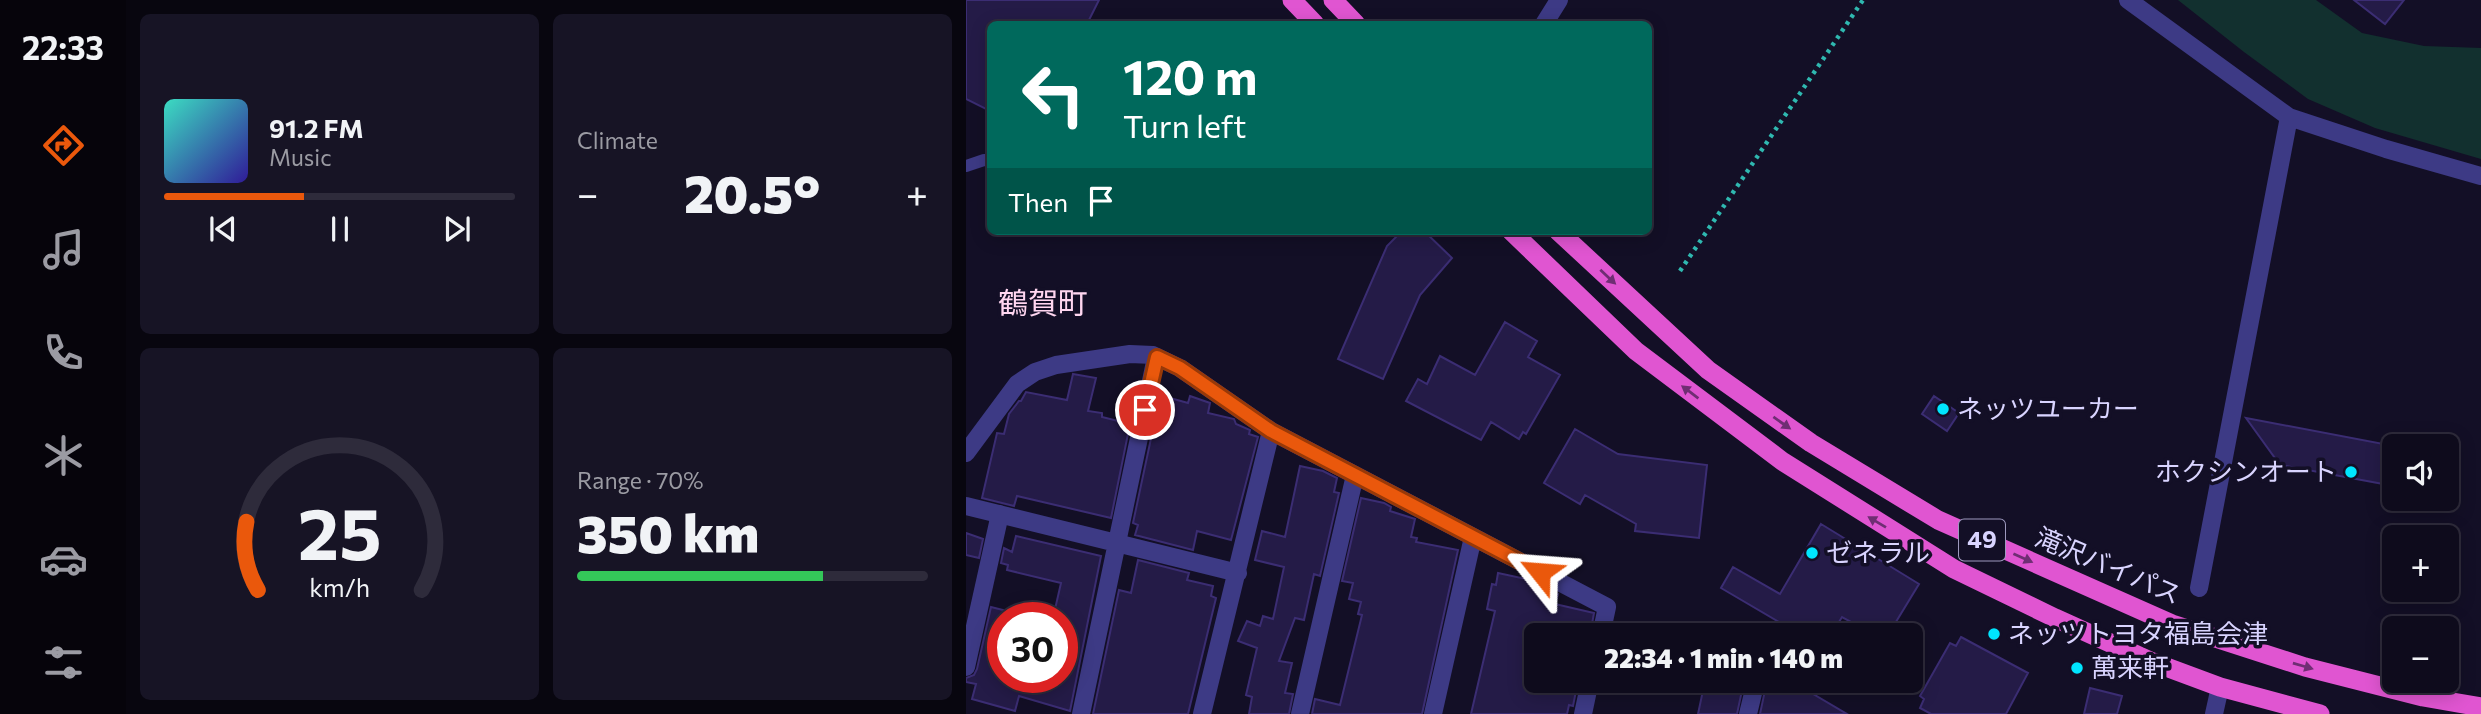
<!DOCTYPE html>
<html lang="en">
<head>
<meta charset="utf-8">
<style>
	:root { --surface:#0e0b1c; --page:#171425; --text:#f1f3f6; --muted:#9b9ba3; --line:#2e2b3b; --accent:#ea580c }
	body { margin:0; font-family:Commissioner,"Noto Sans JP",sans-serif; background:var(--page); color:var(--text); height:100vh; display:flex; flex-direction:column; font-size:26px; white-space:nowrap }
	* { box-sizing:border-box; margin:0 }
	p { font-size:23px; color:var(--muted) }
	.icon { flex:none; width:38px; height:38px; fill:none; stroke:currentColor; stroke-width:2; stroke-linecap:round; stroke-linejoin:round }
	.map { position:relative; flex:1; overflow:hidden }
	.sheet { display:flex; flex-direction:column; gap:14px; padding:14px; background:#08060f; width:840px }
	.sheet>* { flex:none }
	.banner { position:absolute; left:21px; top:21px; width:665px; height:214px; border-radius:10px; box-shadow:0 4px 18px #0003,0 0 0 2px var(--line); background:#00695c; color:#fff; overflow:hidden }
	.tools { position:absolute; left:1416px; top:434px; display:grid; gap:14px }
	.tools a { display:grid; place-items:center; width:77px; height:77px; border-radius:10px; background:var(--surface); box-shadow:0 4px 18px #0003,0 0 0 2px var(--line); font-size:35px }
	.speed { position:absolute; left:21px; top:602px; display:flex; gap:14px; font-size:35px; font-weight:700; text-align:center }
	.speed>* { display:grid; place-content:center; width:91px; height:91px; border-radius:50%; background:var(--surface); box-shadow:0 4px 18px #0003,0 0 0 2px var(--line); line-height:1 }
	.speed .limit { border:10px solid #d22; background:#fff; color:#111 }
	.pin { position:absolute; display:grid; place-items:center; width:60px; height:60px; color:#fff; margin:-30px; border:4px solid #fff; border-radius:50%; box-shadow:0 2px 7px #0007 }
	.me { position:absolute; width:77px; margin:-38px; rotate:298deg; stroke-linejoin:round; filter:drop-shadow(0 0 5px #0008) }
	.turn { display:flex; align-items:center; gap:24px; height:147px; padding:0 21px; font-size:32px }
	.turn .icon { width:91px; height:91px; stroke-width:2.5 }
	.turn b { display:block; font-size:49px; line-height:60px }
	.then { display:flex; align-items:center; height:66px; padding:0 21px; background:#0003; gap:14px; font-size:26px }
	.big { font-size:52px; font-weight:800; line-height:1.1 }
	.sheet .widget { flex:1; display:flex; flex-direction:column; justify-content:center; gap:10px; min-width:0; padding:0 24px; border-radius:10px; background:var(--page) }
	.sheet .dial { align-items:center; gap:0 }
	.dial svg { height:182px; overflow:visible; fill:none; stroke:var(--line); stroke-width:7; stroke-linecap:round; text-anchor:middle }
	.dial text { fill:var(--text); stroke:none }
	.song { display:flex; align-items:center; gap:21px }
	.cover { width:84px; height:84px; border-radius:10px; background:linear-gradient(135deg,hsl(170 70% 55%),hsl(250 70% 35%)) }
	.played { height:7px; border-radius:4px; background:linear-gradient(90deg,var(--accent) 40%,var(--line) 40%) }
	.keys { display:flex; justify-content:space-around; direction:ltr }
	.heat { display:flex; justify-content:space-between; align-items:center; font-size:38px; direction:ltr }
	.charge { height:10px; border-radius:5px; background:linear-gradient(90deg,#34c759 70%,var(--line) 0) }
	.sheet .tiles { flex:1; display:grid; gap:14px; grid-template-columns:repeat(2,1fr) }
	.trip { position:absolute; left:558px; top:623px; width:399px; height:70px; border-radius:10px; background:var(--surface); box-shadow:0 4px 18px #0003,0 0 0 2px var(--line); font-weight:800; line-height:70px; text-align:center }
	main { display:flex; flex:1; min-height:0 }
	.menu { display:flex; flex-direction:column; width:126px; justify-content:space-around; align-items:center; background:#06040b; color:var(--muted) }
	.menu .icon { width:49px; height:49px }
	.menu .on { color:var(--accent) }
	.menu b { font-size:32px; color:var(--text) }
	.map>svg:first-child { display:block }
	.green { fill:#12302f }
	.building { fill:#241b47; stroke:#3b2d73; stroke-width:2 }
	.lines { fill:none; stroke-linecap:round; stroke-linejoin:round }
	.path { stroke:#2fb8b0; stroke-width:4.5; stroke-dasharray:3.5 5; stroke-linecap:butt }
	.service { stroke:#3d3a85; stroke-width:12 }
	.minor { stroke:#3d3a85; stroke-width:18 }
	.trunk { stroke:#e055d1; stroke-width:19 }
	.oneway { fill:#6f2e73 }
	.route-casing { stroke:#983908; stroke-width:18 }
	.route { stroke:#ea580c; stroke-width:12 }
	.poi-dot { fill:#00e5ff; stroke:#130f26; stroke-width:2.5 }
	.labels { text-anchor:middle; stroke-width:7; stroke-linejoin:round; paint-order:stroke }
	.shield { fill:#130f26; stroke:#9e99be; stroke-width:2 }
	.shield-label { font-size:24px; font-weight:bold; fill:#d9d4ff }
	.poi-label { font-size:26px; fill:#d9d4ff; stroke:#130f26; text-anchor:start }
	.street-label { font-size:26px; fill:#d9d4ff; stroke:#130f26 }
	.quarter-label { font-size:30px; fill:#ffd6f0; stroke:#130f26 }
</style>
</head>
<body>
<main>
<nav class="menu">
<b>22:33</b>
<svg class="icon on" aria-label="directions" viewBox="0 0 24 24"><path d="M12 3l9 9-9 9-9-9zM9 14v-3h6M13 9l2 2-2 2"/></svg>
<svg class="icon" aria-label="music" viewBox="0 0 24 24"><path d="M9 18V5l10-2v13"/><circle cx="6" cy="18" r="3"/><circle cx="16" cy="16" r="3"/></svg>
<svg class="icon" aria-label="phone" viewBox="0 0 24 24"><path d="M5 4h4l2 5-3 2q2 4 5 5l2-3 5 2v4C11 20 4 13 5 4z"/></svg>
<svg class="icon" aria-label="climate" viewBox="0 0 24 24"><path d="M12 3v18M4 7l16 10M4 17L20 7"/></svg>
<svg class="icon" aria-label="car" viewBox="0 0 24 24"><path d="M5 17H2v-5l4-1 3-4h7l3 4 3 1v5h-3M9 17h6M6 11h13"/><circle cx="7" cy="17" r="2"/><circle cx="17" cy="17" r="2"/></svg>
<svg class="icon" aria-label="filters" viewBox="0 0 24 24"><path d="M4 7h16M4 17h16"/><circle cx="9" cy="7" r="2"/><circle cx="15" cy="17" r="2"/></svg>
</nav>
<section class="sheet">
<div class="tiles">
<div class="widget">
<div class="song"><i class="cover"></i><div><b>91.2 FM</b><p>Music</p></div></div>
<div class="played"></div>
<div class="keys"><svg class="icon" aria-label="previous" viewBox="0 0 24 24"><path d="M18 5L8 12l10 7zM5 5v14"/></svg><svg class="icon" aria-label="pause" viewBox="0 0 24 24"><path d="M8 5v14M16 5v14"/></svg><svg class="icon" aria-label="next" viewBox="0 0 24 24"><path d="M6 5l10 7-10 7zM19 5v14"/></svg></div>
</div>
<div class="widget"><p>Climate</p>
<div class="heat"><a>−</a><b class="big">20.5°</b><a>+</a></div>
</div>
<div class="widget dial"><svg viewBox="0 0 100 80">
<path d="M14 69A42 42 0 1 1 86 69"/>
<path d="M14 69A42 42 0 0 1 9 39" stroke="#ea580c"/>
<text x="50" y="56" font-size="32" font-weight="700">25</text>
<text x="50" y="72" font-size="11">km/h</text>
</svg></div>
<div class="widget"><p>Range · 70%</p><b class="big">350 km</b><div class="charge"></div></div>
</div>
</section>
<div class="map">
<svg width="1515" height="714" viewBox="0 0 1515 714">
	<rect width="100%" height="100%" fill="#130f26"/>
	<path class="green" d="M 1212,0 L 1350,0 L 1396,33 L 1458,46 L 1515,48 L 1515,159 L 1409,128 L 1342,99 L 1278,52 Z"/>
	<path class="building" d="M 0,0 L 133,0 L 121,24 L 24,24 L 24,111 L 0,99 Z
		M 1388,0 L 1438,0 L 1419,24 Z
		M 436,231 L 458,231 L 486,258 L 454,295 L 417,379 L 372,359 L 421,246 Z
		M 539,322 L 571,341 L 562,357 L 594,375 L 560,434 L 557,432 L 553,439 L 525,422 L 515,440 L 440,401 L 452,379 L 461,384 L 474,356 L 509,375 Z
		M 107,374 L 130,378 L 122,411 L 136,413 L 136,417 L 164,424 L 145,518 L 51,496 L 48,506 L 16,498 L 31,433 L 38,434 L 43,414 L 53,401 L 55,401 L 60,392 L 101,400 Z
		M 224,396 L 244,403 L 242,413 L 268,419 L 270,424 L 284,430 L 283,434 L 292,437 L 265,540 L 231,531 L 227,550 L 169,535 L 172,525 L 167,523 L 187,429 L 196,431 L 204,398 L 222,403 Z
		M 968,396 L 993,413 L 981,431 L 956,414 Z
		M 1280,418 L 1428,446 L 1428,486 L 1314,465 Z
		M 609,429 L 652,454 L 741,465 L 733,538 L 669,531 L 670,524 L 619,495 L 614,504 L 578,483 Z
		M 334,466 L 357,471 L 371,478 L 368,492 L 373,493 L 354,576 L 348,574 L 338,620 L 329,618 L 313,661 L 326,663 L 319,693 L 327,694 L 323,714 L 283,714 L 286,697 L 280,695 L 291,648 L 272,641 L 281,621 L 294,626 L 297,616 L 307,619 L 318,567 L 289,560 L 296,531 L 319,537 Z
		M 395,498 L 418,503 L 425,507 L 424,511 L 449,519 L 445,537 L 451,538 L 450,542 L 492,550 L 456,714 L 346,714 L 349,699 L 374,705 L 396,615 L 392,614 L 395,602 L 383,599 L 387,583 L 376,581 Z
		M 855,524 L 953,584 L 922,635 L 909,635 L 876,617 L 865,635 L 835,635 L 755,588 L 767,567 L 814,594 Z
		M 0,533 L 17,539 L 13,558 L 0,555 Z
		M 50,536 L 135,556 L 104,711 L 53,696 L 49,711 L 6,699 L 10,684 L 0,682 L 0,678 L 8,675 L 11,669 L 25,607 L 37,610 L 37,677 L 96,677 L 96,618 L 87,618 L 95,583 L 41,570 L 42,565 L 35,563 L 38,548 L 46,552 Z
		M 172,560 L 223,573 L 221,580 L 247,586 L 245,596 L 250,598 L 222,714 L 127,714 L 153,590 L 165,593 Z
		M 532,573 L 565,580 L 566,584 L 592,594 L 589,604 L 628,613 L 624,635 L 570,635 L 570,681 L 612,681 L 607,706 L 603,705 L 601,714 L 505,714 L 529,611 L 521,609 L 526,584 L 530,585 Z
		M 995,637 L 1062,673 L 1040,714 L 965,714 L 954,708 L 958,699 L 954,696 L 984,643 L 990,646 Z
		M 739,681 L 778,681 L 771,714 L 732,714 Z
		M 801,681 L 825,681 L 881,714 L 794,714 Z
		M 1124,688 L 1156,696 L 1151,714 L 1118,714 Z"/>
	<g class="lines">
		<path class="path" d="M 714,271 L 897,0"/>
		<path class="service" d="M 0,166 L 18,160 L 24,161"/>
		<path class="minor" d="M 1162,0 L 1323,117 L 1420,149 L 1515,176
			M 578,24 L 593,0
			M 0,453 L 51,384 L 69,372 L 90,365 L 164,354 L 187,355 L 214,368 L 305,431 L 641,607 L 635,635
			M 0,506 L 272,573
			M 1233,588 L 1323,117
			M 0,667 L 34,514
			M 115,714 L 190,357
			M 236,714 L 305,431
			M 334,714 L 389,475
			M 467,714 L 507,537
			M 617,714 L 624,681
			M 782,714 L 790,681
			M 1248,714 L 1254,687"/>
		<path class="trunk" d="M 326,0 L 349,24
			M 367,0 L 390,24
			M 545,231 L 670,351 L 816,461 L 988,569 L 1089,618 L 1184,661 L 1254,687 L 1354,714
			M 592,231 L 742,370 L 845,443 L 972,520 L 1206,624 L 1339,667 L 1457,697 L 1515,707"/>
	</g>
	<defs><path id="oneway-solid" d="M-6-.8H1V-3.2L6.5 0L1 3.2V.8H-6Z" transform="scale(1.75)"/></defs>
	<g class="oneway">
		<use href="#oneway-solid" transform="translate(642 277) rotate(43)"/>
		<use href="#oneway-solid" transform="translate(724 392) rotate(-143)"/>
		<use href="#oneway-solid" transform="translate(816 423) rotate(35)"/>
		<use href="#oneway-solid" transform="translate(911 522) rotate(-149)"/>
		<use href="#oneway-solid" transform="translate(1057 558) rotate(24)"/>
		<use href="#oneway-solid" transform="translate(1337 666) rotate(16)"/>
	</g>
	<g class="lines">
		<g class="route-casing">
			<path id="route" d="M 179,410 L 191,357 L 214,368 L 305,431 L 574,572"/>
		</g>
		<use href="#route" class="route"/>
	</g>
	<g class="poi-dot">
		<circle cx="977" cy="409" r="7"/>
		<circle cx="1385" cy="472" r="7"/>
		<circle cx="846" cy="553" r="7"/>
		<circle cx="1028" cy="634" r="7"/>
		<circle cx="1111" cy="668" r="7"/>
	</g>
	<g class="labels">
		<rect class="shield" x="993" y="519.5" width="46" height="41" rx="5"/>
		<g class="shield-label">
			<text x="1016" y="548">49</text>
		</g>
		<g class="poi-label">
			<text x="991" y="418">ネッツユーカー</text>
			<text x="1371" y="481" text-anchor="end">ホクシンオート</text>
			<text x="860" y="562">ゼネラル</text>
			<text x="1042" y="643">ネッツトヨタ福島会津</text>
			<text x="1125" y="677">萬来軒</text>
		</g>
		<g class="street-label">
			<text transform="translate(1142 566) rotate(23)" y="9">滝沢バイパス</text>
		</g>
		<g class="quarter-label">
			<text x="77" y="314">鶴賀町</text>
		</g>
	</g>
</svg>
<div class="tools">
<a><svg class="icon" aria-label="sound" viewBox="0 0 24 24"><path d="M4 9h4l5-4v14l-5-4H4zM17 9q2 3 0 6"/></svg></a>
<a>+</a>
<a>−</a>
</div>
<div class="speed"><div class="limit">30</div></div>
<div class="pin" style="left:179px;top:410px;background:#d93025"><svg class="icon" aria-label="arrive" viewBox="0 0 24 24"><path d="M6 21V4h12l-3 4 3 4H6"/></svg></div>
<svg class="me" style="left:574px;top:572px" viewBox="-20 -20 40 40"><path d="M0-17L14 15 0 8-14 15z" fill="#ea580c" stroke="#fff" stroke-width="4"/></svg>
<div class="trip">22:34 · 1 min · 140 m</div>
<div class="banner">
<div class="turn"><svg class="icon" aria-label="left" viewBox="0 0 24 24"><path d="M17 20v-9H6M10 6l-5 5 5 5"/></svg><div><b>120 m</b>Turn left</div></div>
<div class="then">Then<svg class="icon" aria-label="arrive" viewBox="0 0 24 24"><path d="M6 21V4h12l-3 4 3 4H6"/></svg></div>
</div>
</div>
</main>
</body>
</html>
